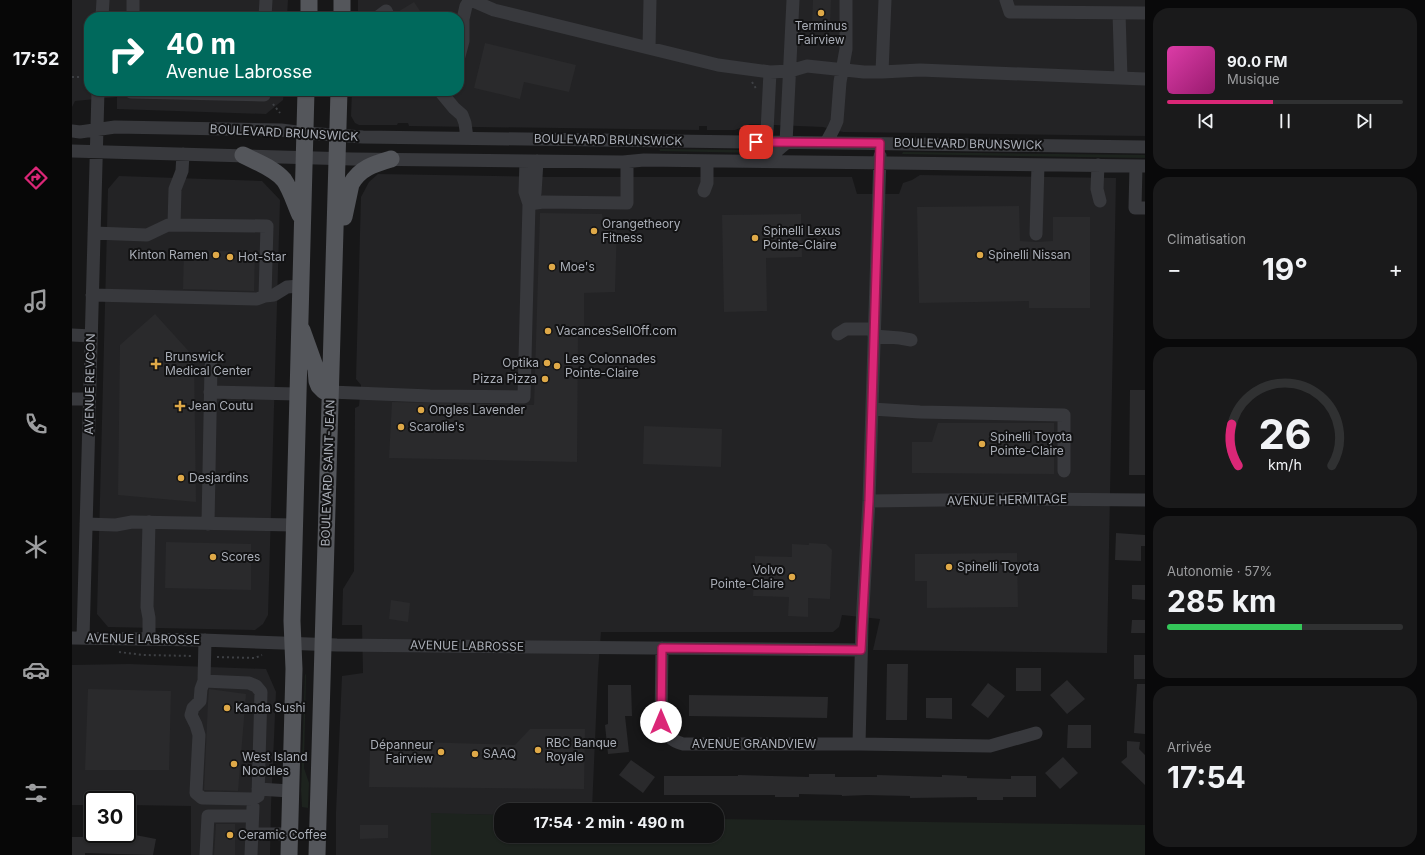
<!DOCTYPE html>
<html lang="fr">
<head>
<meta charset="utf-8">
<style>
	:root { --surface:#111112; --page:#1a1a1b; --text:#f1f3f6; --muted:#9c9d9f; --line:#303132; --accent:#db2777 }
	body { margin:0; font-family:Inter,sans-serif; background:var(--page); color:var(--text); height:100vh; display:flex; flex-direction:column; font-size:15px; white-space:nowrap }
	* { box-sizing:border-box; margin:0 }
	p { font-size:13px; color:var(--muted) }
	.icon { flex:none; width:22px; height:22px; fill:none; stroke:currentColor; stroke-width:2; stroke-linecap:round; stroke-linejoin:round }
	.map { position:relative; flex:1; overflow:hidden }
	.side { display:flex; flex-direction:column; gap:8px; padding:8px; background:#09090a; width:280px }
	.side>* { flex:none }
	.guide { position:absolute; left:12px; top:12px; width:380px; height:84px; border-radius:16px; box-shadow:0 1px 3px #0004,0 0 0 1px var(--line); background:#00695c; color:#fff; overflow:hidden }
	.speed { position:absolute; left:12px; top:791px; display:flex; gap:8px; font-size:20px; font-weight:700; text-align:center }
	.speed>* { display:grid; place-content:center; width:52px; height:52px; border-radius:50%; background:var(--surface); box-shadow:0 1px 3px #0004,0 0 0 1px var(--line); line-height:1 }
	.speed .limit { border:2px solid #111; border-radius:6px; background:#fff; color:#111 }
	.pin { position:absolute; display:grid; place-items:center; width:34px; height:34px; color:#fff; margin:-17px; border-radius:8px; box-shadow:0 2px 6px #0006 }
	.me { position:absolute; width:44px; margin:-22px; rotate:0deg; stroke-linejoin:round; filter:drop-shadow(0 0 3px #0008) }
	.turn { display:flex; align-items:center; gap:14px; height:84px; padding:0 16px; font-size:18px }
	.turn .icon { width:52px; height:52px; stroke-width:2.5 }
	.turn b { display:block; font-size:28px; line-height:34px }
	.big { font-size:30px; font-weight:700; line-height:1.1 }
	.side .tile { flex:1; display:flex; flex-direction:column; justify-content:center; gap:6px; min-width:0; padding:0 14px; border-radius:16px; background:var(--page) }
	.side .dial { align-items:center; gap:0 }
	.dial svg { height:104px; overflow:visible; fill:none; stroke:var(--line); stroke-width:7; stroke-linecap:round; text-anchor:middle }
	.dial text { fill:var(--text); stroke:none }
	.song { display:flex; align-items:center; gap:12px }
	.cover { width:48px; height:48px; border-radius:6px; background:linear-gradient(135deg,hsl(320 70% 55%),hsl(320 70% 35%)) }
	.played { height:4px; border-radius:2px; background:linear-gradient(90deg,var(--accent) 45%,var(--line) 45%) }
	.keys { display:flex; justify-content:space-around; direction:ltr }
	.heat { display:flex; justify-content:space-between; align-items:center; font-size:22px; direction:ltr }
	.charge { height:6px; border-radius:3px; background:linear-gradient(90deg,#34c759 57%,var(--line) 0) }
	.trip { position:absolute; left:422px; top:803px; width:230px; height:40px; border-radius:16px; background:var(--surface); box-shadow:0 1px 3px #0004,0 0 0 1px var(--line); font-weight:700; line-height:40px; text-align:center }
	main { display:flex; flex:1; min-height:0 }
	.tab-bar { display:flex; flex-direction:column; width:72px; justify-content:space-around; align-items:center; background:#070707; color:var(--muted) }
	.tab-bar .icon { width:28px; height:28px }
	.tab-bar .active { color:var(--accent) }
	.tab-bar b { font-size:18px; color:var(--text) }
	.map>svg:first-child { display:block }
	.built { fill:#232325 }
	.green { fill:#1d231e }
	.building { fill:#2a2a2c }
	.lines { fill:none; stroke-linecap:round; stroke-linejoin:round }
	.path { stroke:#3e4044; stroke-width:2; stroke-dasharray:2 3; stroke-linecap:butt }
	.minor { stroke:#38393d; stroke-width:13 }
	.major { stroke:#54565b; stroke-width:17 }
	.route-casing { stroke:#8e194d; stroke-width:10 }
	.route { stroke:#db2777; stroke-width:7 }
	.poi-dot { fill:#dfa948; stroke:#121213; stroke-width:1.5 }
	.labels { text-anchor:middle; stroke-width:4; stroke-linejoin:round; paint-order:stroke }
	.poi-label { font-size:12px; fill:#aaaeb7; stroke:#121213; text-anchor:start }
	.street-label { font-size:12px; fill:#aaaeb7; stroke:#121213 }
</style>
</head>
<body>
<main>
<nav class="tab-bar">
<b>17:52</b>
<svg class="icon active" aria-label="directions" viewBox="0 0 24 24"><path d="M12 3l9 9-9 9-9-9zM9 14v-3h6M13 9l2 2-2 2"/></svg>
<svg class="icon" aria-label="music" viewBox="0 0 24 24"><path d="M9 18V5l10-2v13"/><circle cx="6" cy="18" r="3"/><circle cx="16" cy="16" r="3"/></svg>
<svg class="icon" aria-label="phone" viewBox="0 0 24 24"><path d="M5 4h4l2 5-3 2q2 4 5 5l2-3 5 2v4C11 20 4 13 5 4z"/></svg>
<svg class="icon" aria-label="climate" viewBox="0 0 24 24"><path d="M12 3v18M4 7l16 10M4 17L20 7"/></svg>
<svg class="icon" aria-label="car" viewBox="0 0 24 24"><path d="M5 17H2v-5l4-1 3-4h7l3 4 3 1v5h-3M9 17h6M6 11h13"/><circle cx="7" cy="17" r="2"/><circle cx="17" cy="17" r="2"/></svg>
<svg class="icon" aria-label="filters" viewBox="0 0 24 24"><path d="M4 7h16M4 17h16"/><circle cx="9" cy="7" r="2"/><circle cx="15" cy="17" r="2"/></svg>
</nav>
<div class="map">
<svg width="1073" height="855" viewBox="0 0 1073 855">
	<rect width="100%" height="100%" fill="#171718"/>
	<path class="built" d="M 0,0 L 216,0 L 215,17 L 17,17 L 17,91 L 212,91 L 211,100 L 194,114 L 45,109 L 45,97 L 3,101 L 0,107 Z
		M 286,0 L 1073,0 L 1073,136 L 771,132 L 751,127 L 678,124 L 663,130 L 635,130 L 635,126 L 627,126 L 627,130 L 337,126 L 336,123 L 326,123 L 325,125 L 287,125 L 283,123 L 279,116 L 280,91 L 387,91 L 387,17 L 286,17 Z
		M 306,174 L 476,177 L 780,177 L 785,194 L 827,194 L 831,183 L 840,180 L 848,175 L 1044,178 L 1035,653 L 801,650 L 808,619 L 770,615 L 767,627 L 761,632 L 529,632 L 526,671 L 520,810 L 429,810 L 429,815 L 359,814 L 359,855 L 264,855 L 264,812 L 270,676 L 291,673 L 290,625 L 270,625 L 271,589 L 282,571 L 283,408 L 287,406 L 289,385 L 284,379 L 289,197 L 297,182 Z
		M 47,176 L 190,181 L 208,200 L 196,615 L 191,624 L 183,630 L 36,627 L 25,614 L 36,189 Z
		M 57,664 L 194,669 L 204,692 L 199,806 L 198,855 L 119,855 L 119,806 L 55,805 L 55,800 L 21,800 L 21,805 L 0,805 L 0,665 Z"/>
	<path class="green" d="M 587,149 L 685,150 L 685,153 L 588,151 Z
		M 831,152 L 1073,155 L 1073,158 L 830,154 Z
		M 233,674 L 234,675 L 232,762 L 232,768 L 237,783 L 236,808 L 230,807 L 229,790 Z
		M 359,813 L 429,815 L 429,836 L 645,836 L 645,819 L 1073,825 L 1073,855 L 359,855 Z"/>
	<path class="building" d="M 741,0 L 759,0 L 758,25 L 740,26 Z
		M 342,2 L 352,17 L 325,17 L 324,13 Z
		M 413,43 L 504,65 L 497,92 L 452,82 L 448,99 L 402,88 Z
		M 947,206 L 948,241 L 964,242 L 981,241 L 981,217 L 1018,217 L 1018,308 L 957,308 L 957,301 L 847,303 L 845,207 Z
		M 468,213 L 530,214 L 531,222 L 545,223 L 543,292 L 512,293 L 512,333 L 506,333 L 505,462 L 317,458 L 320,402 L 462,405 Z
		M 729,214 L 730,257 L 694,258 L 695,311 L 652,312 L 650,215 Z
		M 112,250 L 183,252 L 182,291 L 111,289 Z
		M 83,314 L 122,357 L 124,502 L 46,495 L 48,345 Z
		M 1058,390 L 1073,390 L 1073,475 L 1057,475 Z
		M 866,423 L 982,423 L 982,474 L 840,473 L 840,442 L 860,442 Z
		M 572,426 L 650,429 L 649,467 L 571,464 Z
		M 1044,533 L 1073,535 L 1073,546 L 1069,546 L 1069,561 L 1043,560 Z
		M 94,542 L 179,544 L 179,590 L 93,588 Z
		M 737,543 L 754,544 L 760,550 L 758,599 L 736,598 L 736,617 L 716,616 L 717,597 L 681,596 L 683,556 L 720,557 L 720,544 L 737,545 Z
		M 945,553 L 946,607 L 855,608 L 855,581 L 843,581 L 843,554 Z
		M 1060,585 L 1073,585 L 1073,600 L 1060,599 Z
		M 319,600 L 338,603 L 336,622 L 317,619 Z
		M 1060,620 L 1073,620 L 1073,633 L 1059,633 Z
		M 1062,655 L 1073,655 L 1073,679 L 1062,679 Z
		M 815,664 L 836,664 L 835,720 L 814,720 Z
		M 944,668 L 969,668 L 969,691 L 944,691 Z
		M 995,680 L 1013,699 L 995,714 L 978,695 Z
		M 916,683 L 933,696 L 916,718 L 899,705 Z
		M 1065,684 L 1073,684 L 1073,734 L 1062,733 Z
		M 536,685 L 559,685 L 560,716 L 553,716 L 557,752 L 536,754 L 533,725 L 536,724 Z
		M 16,689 L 99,691 L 97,770 L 13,770 Z
		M 137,689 L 174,694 L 166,791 L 132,790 L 136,702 Z
		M 617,695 L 756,697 L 755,718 L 617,716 Z
		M 854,698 L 880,698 L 880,719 L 854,718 Z
		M 996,725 L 1019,725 L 1019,748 L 995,748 Z
		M 458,729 L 513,729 L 512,789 L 297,787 L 298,751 L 336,751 L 347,742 L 443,745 Z
		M 1055,741 L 1068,742 L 1067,749 L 1073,755 L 1073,785 L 1049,762 L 1055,757 Z
		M 991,757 L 1006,773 L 988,789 L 973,773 Z
		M 559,760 L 583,777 L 571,793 L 547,775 Z
		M 737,774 L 763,774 L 763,777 L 805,777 L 805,775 L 870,777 L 870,775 L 895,776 L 895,778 L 939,779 L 939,776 L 964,776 L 964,797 L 931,797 L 931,800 L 905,800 L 905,797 L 838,798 L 838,796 L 795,795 L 770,796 L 770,795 L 727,794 L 727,797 L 703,797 L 703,795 L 592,795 L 592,776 L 666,776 L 666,775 L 737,777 Z
		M 144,824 L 163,824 L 163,855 L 142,855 Z
		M 288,825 L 316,825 L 316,838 L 288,839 Z
		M 58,834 L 84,839 L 81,855 L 13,853 L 13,855 L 0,855 L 0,837 L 57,837 Z"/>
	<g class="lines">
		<path class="path" d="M 0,77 L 9,77
			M 680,82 L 685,90
			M 201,104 L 208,113
			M 47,652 L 71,655 L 121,656
			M 145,657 L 183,658 L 190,655"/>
		<path class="minor" d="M 399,0 L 422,10 L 646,65 L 698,72 L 718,71 L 735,66 L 792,72 L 810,72 L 848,70 L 1073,79
			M 934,0 L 938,12 L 1073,13
			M 1047,13 L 1049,78
			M 30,17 L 31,0
			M 61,17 L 61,0
			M 193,17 L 194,0
			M 306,17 L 314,11 L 317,17
			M 577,48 L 578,0
			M 387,56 L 391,41 L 391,19 L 394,6 L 398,0
			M 810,72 L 813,0
			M 59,91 L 59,92 L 192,95 L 192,91
			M 368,91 L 382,108 L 390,115 L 393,123 L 395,138
			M 0,131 L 8,132 L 43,127 L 209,130 L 233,133 L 291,137 L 1073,147
			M 754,143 L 762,128 L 765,121 L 768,82 L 774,49 L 774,0
			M 0,151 L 280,159 L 551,162 L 572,160 L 1073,166
			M 694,151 L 698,72
			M 693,161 L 714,143 L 721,0
			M 1026,165 L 1025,189 L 1028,201
			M 1064,166 L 1063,208 L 1073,208
			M 632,191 L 635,183 L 635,161
			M 457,204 L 471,202 L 555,203 L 555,162
			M 457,204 L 463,193 L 465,161
			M 102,225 L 103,189 L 110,171 L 111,154
			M 22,233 L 75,235 L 96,225 L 195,226 L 193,296 L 202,295 L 215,287 L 228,286
			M 964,234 L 966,165
			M 20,295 L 185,299 L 193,296
			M 766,334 L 774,329 L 802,329
			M 0,335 L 19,336
			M 802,336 L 828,338 L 839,340
			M 138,392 L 225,394
			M 258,392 L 358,396 L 452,397 L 457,204 L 453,192 L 454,161
			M 0,399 L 17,399
			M 800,409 L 848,412 L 992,415 L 992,471
			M 797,501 L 955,499 L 1073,500
			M 14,524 L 44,525 L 60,522 L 222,525
			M 136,524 L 139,366
			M 0,638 L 130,640 L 265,645 L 789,650
			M 11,638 L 26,91
			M 77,639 L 77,618 L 75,607 L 77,522
			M 590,648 L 589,722 C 592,734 599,741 611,744 L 787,744 L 918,746 L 964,733
			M 132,681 L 177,683 L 184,686 L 189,692 L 186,796 L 181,799 L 130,798 L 124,793 L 127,735 L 124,725 L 119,715 L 121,708 L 128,701 L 129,689 L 132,681 L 133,640
			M 787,744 L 790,625 L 797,501 L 808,156
			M 186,789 L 218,791
			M 180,834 L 217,834
			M 134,855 L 136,816 L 180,816
			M 179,855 L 181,807"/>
		<path class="major" d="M 237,17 L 237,0
			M 270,17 L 270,0
			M 171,155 C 184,162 202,168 212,180 C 219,190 223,204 228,215
			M 272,217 L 279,184 C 288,168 302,164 319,159
			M 230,330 L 244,369 L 245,381 L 247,386 L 252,391 L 258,392
			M 217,855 L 222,669 L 220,621 L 234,91
			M 245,855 L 267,91"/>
	</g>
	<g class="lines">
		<g class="route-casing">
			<path id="route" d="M 589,722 L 590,648 L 789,650 L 797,501 L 808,143 L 684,142"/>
		</g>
		<use href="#route" class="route"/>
	</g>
	<g class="poi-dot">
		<circle cx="749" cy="13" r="4"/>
		<circle cx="522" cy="231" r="4"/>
		<circle cx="683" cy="238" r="4"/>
		<circle cx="144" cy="255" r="4"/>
		<circle cx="908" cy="255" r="4"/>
		<circle cx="158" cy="257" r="4"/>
		<circle cx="480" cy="267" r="4"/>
		<circle cx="476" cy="331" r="4"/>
		<circle cx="475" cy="363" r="4"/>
		<path d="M82 358h4v4h4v4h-4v4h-4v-4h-4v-4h4z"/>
		<circle cx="485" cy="366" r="4"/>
		<circle cx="473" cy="379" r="4"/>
		<path d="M106 400h4v4h4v4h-4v4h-4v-4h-4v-4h4z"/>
		<circle cx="349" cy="410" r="4"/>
		<circle cx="329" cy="427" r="4"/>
		<circle cx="910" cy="444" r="4"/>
		<circle cx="109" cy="478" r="4"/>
		<circle cx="141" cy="557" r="4"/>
		<circle cx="877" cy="567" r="4"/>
		<circle cx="720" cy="577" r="4"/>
		<circle cx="155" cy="708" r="4"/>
		<circle cx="466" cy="750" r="4"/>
		<circle cx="369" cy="752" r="4"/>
		<circle cx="403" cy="754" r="4"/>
		<circle cx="162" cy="764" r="4"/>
		<circle cx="158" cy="835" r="4"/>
	</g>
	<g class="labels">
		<g class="poi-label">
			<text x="749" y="30" text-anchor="middle">Terminus<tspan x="749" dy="14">Fairview</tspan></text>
			<text x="530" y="228">Orangetheory<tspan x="530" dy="14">Fitness</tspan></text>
			<text x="691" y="235">Spinelli Lexus<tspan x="691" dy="14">Pointe-Claire</tspan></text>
			<text x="136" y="259" text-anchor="end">Kinton Ramen</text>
			<text x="916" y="259">Spinelli Nissan</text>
			<text x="166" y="261">Hot-Star</text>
			<text x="488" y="271">Moe's</text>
			<text x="484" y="335">VacancesSellOff.com</text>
			<text x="93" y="361">Brunswick<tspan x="93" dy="14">Medical Center</tspan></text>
			<text x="493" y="363">Les Colonnades<tspan x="493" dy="14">Pointe-Claire</tspan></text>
			<text x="467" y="367" text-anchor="end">Optika</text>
			<text x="465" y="383" text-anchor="end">Pizza Pizza</text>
			<text x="116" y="410">Jean Coutu</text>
			<text x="357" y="414">Ongles Lavender</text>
			<text x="337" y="431">Scarolie's</text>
			<text x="918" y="441">Spinelli Toyota<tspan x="918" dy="14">Pointe-Claire</tspan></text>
			<text x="117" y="482">Desjardins</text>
			<text x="149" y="561">Scores</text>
			<text x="885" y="571">Spinelli Toyota</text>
			<text x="712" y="574" text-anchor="end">Volvo<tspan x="712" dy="14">Pointe-Claire</tspan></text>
			<text x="163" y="712">Kanda Sushi</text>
			<text x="474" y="747">RBC Banque<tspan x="474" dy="14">Royale</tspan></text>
			<text x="361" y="749" text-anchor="end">Dépanneur<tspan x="361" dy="14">Fairview</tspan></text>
			<text x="411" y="758">SAAQ</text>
			<text x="170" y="761">West Island<tspan x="170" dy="14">Noodles</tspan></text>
			<text x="166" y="839">Ceramic Coffee</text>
		</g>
		<g class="street-label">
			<text transform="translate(212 133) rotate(3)" y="4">BOULEVARD BRUNSWICK</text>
			<text transform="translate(536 140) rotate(1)" y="4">BOULEVARD BRUNSWICK</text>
			<text transform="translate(896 144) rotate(1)" y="4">BOULEVARD BRUNSWICK</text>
			<text transform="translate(18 384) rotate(-89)" y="4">AVENUE REVCON</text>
			<text transform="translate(256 473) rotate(-88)" y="4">BOULEVARD SAINT-JEAN</text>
			<text transform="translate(935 500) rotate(-1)" y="4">AVENUE HERMITAGE</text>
			<text transform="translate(71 639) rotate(1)" y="4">AVENUE LABROSSE</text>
			<text transform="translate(395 646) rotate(1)" y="4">AVENUE LABROSSE</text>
			<text x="682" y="748">AVENUE GRANDVIEW</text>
		</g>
	</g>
</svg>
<div class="speed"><div class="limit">30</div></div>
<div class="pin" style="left:684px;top:142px;background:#d93025"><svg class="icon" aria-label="arrive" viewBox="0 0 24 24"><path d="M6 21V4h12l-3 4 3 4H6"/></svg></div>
<svg class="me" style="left:589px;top:722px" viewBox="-20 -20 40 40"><circle r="19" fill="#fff"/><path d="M0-13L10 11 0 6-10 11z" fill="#db2777"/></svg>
<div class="trip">17:54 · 2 min · 490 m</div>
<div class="guide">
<div class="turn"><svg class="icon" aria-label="right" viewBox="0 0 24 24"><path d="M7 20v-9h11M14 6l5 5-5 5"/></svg><div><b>40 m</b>Avenue Labrosse</div></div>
</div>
</div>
<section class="side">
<div class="tile">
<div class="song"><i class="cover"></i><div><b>90.0 FM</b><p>Musique</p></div></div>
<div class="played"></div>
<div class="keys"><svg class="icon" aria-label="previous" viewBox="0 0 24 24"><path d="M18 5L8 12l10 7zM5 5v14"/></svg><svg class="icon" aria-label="pause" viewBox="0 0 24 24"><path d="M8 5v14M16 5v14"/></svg><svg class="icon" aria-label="next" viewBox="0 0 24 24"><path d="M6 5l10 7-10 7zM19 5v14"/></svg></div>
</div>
<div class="tile"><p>Climatisation</p>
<div class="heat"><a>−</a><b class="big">19°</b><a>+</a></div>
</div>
<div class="tile dial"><svg viewBox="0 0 100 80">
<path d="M14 69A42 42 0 1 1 86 69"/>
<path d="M14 69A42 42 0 0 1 9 37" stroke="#db2777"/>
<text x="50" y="56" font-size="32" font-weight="700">26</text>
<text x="50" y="72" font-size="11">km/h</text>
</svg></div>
<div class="tile"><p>Autonomie · 57%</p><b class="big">285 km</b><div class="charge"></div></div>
<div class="tile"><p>Arrivée</p><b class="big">17:54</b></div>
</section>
</main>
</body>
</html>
